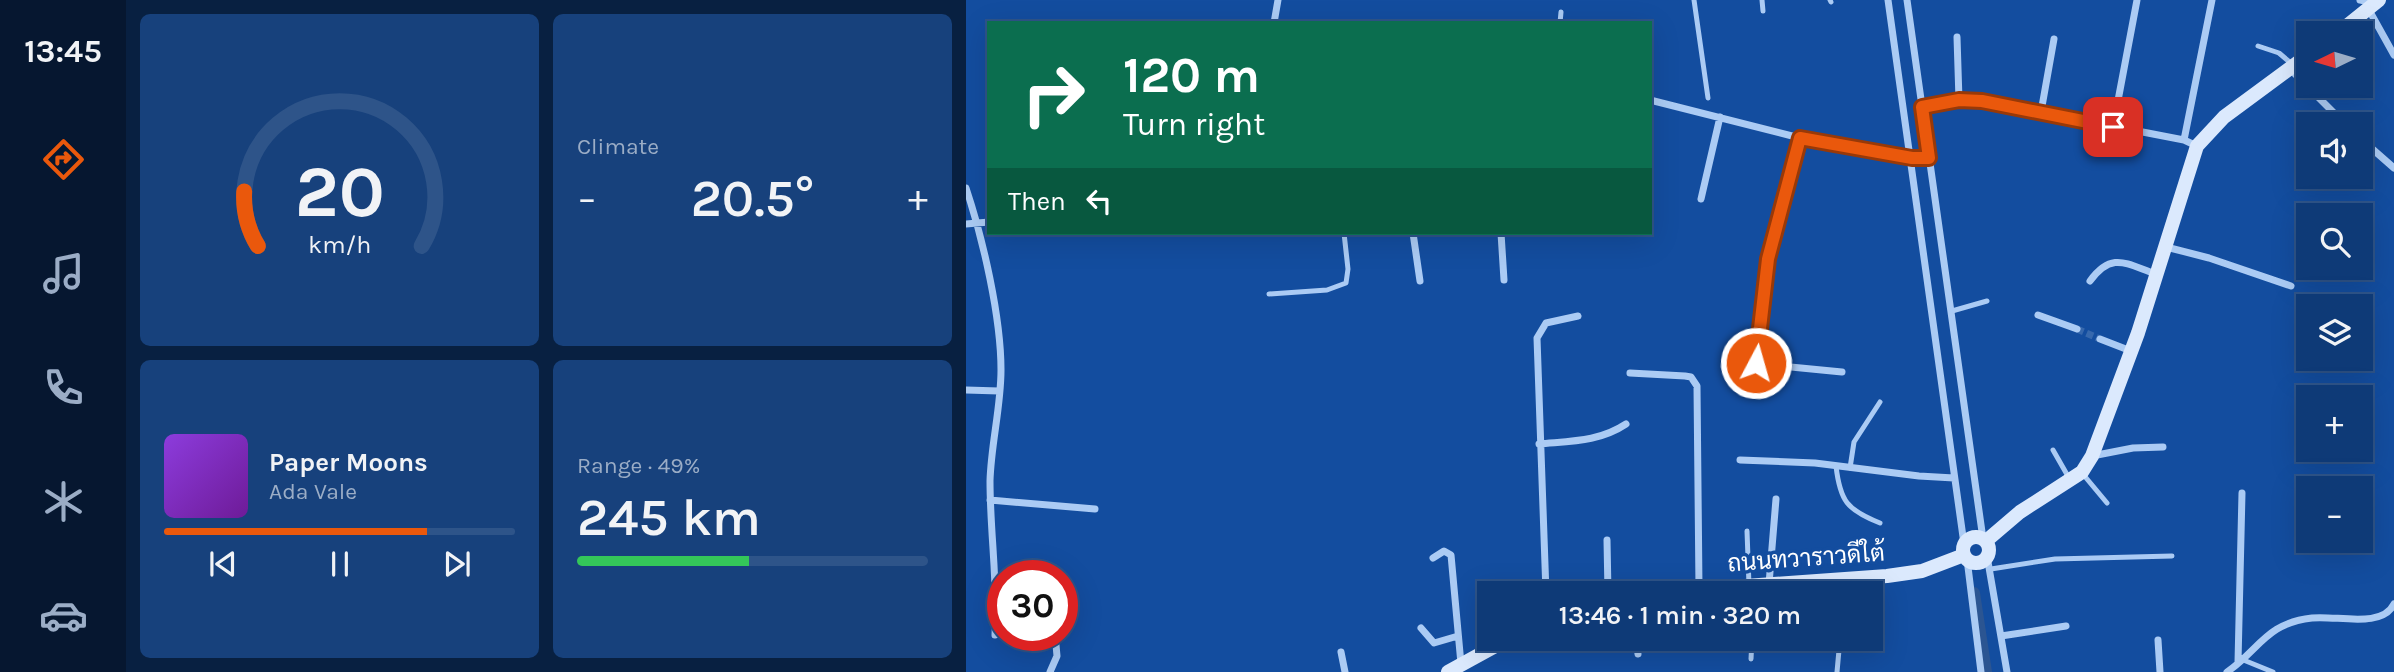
<!DOCTYPE html>
<html lang="en">
<head>
<meta charset="utf-8">
<style>
	:root { --surface:#0e3a77; --page:#17417c; --text:#f1f3f6; --muted:#9badc6; --line:#2e5489; --accent:#ea580c }
	body { margin:0; font-family:Karla,Sarabun,sans-serif; background:var(--page); color:var(--text); height:100vh; display:flex; flex-direction:column; font-size:26px; white-space:nowrap }
	* { box-sizing:border-box; margin:0 }
	p { font-size:23px; color:var(--muted) }
	.icon { flex:none; width:38px; height:38px; fill:none; stroke:currentColor; stroke-width:2; stroke-linecap:round; stroke-linejoin:round }
	.map { position:relative; flex:1; overflow:hidden }
	.sheet { display:flex; flex-direction:column; gap:14px; padding:14px; background:#082041; width:840px }
	.sheet>* { flex:none }
	.hud { position:absolute; left:21px; top:21px; width:665px; height:214px; border-radius:0px; box-shadow:0 7px 28px #0002,0 0 0 2px var(--line); background:#0b6e4f; color:#fff; overflow:hidden }
	.needle { width:46px; rotate:265deg }
	.buttons { position:absolute; left:1330px; top:21px; display:grid; gap:14px }
	.buttons a { display:grid; place-items:center; width:77px; height:77px; border-radius:0px; background:var(--surface); box-shadow:0 7px 28px #0002,0 0 0 2px var(--line); font-size:35px }
	.speed { position:absolute; left:21px; top:560px; display:flex; gap:14px; font-size:35px; font-weight:700; text-align:center }
	.speed>* { display:grid; place-content:center; width:91px; height:91px; border-radius:50%; background:var(--surface); box-shadow:0 7px 28px #0002,0 0 0 2px var(--line); line-height:1 }
	.speed .limit { border:10px solid #d22; background:#fff; color:#111 }
	.pin { position:absolute; display:grid; place-items:center; width:60px; height:60px; color:#fff; margin:-30px; border-radius:14px; box-shadow:0 4px 10px #0006 }
	.me { position:absolute; width:77px; margin:-38px; rotate:6deg; stroke-linejoin:round; filter:drop-shadow(0 0 5px #0008) }
	.turn { display:flex; align-items:center; gap:24px; height:147px; padding:0 21px; font-size:32px }
	.turn .icon { width:91px; height:91px; stroke-width:2.5 }
	.turn b { display:block; font-size:49px; line-height:60px }
	.then { display:flex; align-items:center; height:66px; padding:0 21px; background:#0003; gap:14px; font-size:26px }
	.big { font-size:52px; font-weight:600; line-height:1.1 }
	.sheet .widget { flex:1; display:flex; flex-direction:column; justify-content:center; gap:10px; min-width:0; padding:0 24px; border-radius:10px; background:var(--page) }
	.sheet .dial { align-items:center; gap:0 }
	.dial svg { height:182px; overflow:visible; fill:none; stroke:var(--line); stroke-width:7; stroke-linecap:round; text-anchor:middle }
	.dial text { fill:var(--text); stroke:none }
	.song { display:flex; align-items:center; gap:21px }
	.cover { width:84px; height:84px; border-radius:10px; background:linear-gradient(135deg,hsl(270 70% 55%),hsl(280 70% 35%)) }
	.played { height:7px; border-radius:4px; background:linear-gradient(90deg,var(--accent) 75%,var(--line) 75%) }
	.keys { display:flex; justify-content:space-around; direction:ltr }
	.heat { display:flex; justify-content:space-between; align-items:center; font-size:38px; direction:ltr }
	.charge { height:10px; border-radius:5px; background:linear-gradient(90deg,#34c759 49%,var(--line) 0) }
	.sheet .tiles { flex:1; display:grid; gap:14px; grid-template-columns:repeat(2,1fr) }
	.trip { position:absolute; left:511px; top:581px; width:406px; height:70px; border-radius:0px; background:var(--surface); box-shadow:0 7px 28px #0002,0 0 0 2px var(--line); font-weight:600; line-height:70px; text-align:center }
	main { display:flex; flex:1; min-height:0 }
	.menu { display:flex; flex-direction:column; width:126px; justify-content:space-around; align-items:center; background:#061730; color:var(--muted) }
	.menu .icon { width:49px; height:49px }
	.menu .selected { color:var(--accent) }
	.menu b { font-size:32px; color:var(--text) }
	.map>svg:first-child { display:block }
	.lines { fill:none; stroke-linecap:round; stroke-linejoin:round }
	.canal { stroke:#2b5592; stroke-width:12 }
	.street-tunnel { stroke:#3668ad; stroke-width:7; stroke-dasharray:7 3.5; stroke-linecap:butt }
	.lane { stroke:#abcbf4; stroke-width:5 }
	.street { stroke:#abcbf4; stroke-width:7 }
	.secondary { stroke:#dbe9fd; stroke-width:14 }
	.route-casing { stroke:#983908; stroke-width:18 }
	.route { stroke:#ea580c; stroke-width:12 }
	.labels { text-anchor:middle; stroke-width:7; stroke-linejoin:round; paint-order:stroke }
	.street-label { font-size:24px; fill:#fff; stroke:#134d9f }
</style>
</head>
<body>
<main>
<nav class="menu">
<b>13:45</b>
<svg class="icon selected" aria-label="directions" viewBox="0 0 24 24"><path d="M12 3l9 9-9 9-9-9zM9 14v-3h6M13 9l2 2-2 2"/></svg>
<svg class="icon" aria-label="music" viewBox="0 0 24 24"><path d="M9 18V5l10-2v13"/><circle cx="6" cy="18" r="3"/><circle cx="16" cy="16" r="3"/></svg>
<svg class="icon" aria-label="phone" viewBox="0 0 24 24"><path d="M5 4h4l2 5-3 2q2 4 5 5l2-3 5 2v4C11 20 4 13 5 4z"/></svg>
<svg class="icon" aria-label="climate" viewBox="0 0 24 24"><path d="M12 3v18M4 7l16 10M4 17L20 7"/></svg>
<svg class="icon" aria-label="car" viewBox="0 0 24 24"><path d="M5 17H2v-5l4-1 3-4h7l3 4 3 1v5h-3M9 17h6M6 11h13"/><circle cx="7" cy="17" r="2"/><circle cx="17" cy="17" r="2"/></svg>
</nav>
<section class="sheet">
<div class="tiles">
<div class="widget dial"><svg viewBox="0 0 100 80">
<path d="M14 69A42 42 0 1 1 86 69"/>
<path d="M14 69A42 42 0 0 1 8 45" stroke="#ea580c"/>
<text x="50" y="56" font-size="32" font-weight="700">20</text>
<text x="50" y="72" font-size="11">km/h</text>
</svg></div>
<div class="widget"><p>Climate</p>
<div class="heat"><a>−</a><b class="big">20.5°</b><a>+</a></div>
</div>
<div class="widget">
<div class="song"><i class="cover"></i><div><b>Paper Moons</b><p>Ada Vale</p></div></div>
<div class="played"></div>
<div class="keys"><svg class="icon" aria-label="previous" viewBox="0 0 24 24"><path d="M18 5L8 12l10 7zM5 5v14"/></svg><svg class="icon" aria-label="pause" viewBox="0 0 24 24"><path d="M8 5v14M16 5v14"/></svg><svg class="icon" aria-label="next" viewBox="0 0 24 24"><path d="M6 5l10 7-10 7zM19 5v14"/></svg></div>
</div>
<div class="widget"><p>Range · 49%</p><b class="big">245 km</b><div class="charge"></div></div>
</div>
</section>
<div class="map">
<svg width="1428" height="672" viewBox="0 0 1428 672">
	<rect width="100%" height="100%" fill="#134d9f"/>
	<g class="lines">
		<path class="canal" d="M 1008,593 L 1020,672"/>
		<path class="street-tunnel" d="M 1111,329 L 1134,339"/>
		<path class="lane" d="M 728,0 L 742,98
			M 796,0 L 797,11
			M 864,0 L 865,2
			M 594,23 L 595,12
			M 1292,46 L 1313,53 L 1326,64
			M 303,294 L 361,290 L 380,283 L 382,269 L 378,233
			M 986,311 L 1021,301
			M 1087,450 L 1103,478
			M 870,466 C 874,501 881,510 914,523
			M 884,468 L 888,442 L 914,402
			M 1116,473 L 1141,503
			M 781,531 L 783,585
			M 1025,569 L 1089,559 L 1206,556
			M 877,593 L 878,580
			M 785,659 L 786,639
			M 1275,659 L 1307,672
			M 871,672 L 874,639"/>
		<path class="street" d="M 922,0 L 998,544
			M 941,0 L 1017,539
			M 1394,0 L 1409,3
			M 1403,10 L 1428,55
			M 308,23 L 312,0
			M 991,37 L 993,100
			M 1324,69 L 1379,124
			M 684,100 L 834,138 L 946,158 L 963,157
			M 956,107 L 993,100 L 1016,101 L 1218,140 L 1231,146
			M 1075,112 L 1088,39
			M 1147,127 L 1171,0
			M 1395,139 L 1428,168
			M 1218,140 L 1246,0
			M 0,188 C 17,239 35,317 35,370 C 35,407 25,444 24,481 C 24,533 32,583 29,635
			M 735,199 L 754,117
			M 0,224 L 23,222
			M 447,233 L 454,281
			M 535,233 L 538,280
			M 1200,247 L 1243,258 L 1325,286
			M 1124,281 C 1146,251 1160,264 1190,274
			M 1072,315 L 1111,329
			M 1134,339 L 1165,351
			M 764,361 L 876,372
			M 790,363 L 801,259 L 834,138
			M 664,373 L 719,376 L 725,377 L 731,386 L 733,588
			M 0,390 L 33,391
			M 573,444 C 604,441 633,442 660,424
			M 1126,456 L 1167,448 L 1197,447
			M 774,460 L 849,463 L 953,476 L 988,478
			M 24,500 L 129,509
			M 641,540 L 642,593
			M 1021,556 L 1041,672
			M 467,558 L 478,551 L 485,555 L 495,664
			M 1001,559 L 1015,672
			M 803,584 L 810,499
			M 580,593 L 571,338 L 580,323 L 612,316
			M 455,628 L 468,643 L 492,636
			M 1035,636 L 1100,626
			M 670,639 L 672,654
			M 1192,640 L 1194,672
			M 375,652 L 379,672
			M 1272,662 L 1276,493
			M 84,672 L 91,656 L 90,645
			M 1261,672 C 1294,649 1300,623 1346,618 C 1370,615 1416,629 1428,604"/>
		<path class="secondary" d="M 1372,33 L 1413,0
			M997 550a13 13 0 1 1 26 0a13 13 0 1 1-26 0Z
			M 1020,541 L 1054,512 L 1116,472 L 1126,456 L 1172,333 L 1231,146 L 1258,117 L 1342,55
			M 681,593 L 921,576 L 956,571 L 998,555
			M 482,672 L 542,639"/>
	</g>
	<g class="lines">
		<g class="route-casing">
			<path id="route" d="M 790,363 L 802,259 L 834,138 L 946,158 L 963,158 L 956,107 L 993,100 L 1016,101 L 1147,127"/>
		</g>
		<use href="#route" class="route"/>
	</g>
	<g class="labels">
		<g class="street-label">
			<text transform="translate(840 558) rotate(-4)" y="8">ถนนทวาราวดีใต้</text>
		</g>
	</g>
</svg>
<div class="buttons">
<a><svg class="needle" viewBox="-14 -14 28 28"><path d="M0-13l5 13h-10z" fill="#e53935"/><path d="M0 13l5-13h-10z" fill="#9badc6"/></svg></a>
<a><svg class="icon" aria-label="sound" viewBox="0 0 24 24"><path d="M4 9h4l5-4v14l-5-4H4zM17 9q2 3 0 6"/></svg></a>
<a><svg class="icon" aria-label="search" viewBox="0 0 24 24"><circle cx="10" cy="10" r="6"/><path d="M15 15l6 6"/></svg></a>
<a><svg class="icon" aria-label="layers" viewBox="0 0 24 24"><path d="M12 4l9 5-9 5-9-5zM3 14l9 5 9-5"/></svg></a>
<a>+</a>
<a>−</a>
</div>
<div class="speed"><div class="limit">30</div></div>
<div class="pin" style="left:1147px;top:127px;background:#d93025"><svg class="icon" aria-label="arrive" viewBox="0 0 24 24"><path d="M6 21V4h12l-3 4 3 4H6"/></svg></div>
<svg class="me" style="left:790px;top:363px" viewBox="-20 -20 40 40"><circle r="17" fill="#ea580c" stroke="#fff" stroke-width="3"/><path d="M0-11L8 9 0 5-8 9z" fill="#fff"/></svg>
<div class="trip">13:46 · 1 min · 320 m</div>
<div class="hud">
<div class="turn"><svg class="icon" aria-label="right" viewBox="0 0 24 24"><path d="M7 20v-9h11M14 6l5 5-5 5"/></svg><div><b>120 m</b>Turn right</div></div>
<div class="then">Then<svg class="icon" aria-label="left" viewBox="0 0 24 24"><path d="M17 20v-9H6M10 6l-5 5 5 5"/></svg></div>
</div>
</div>
</main>
</body>
</html>
